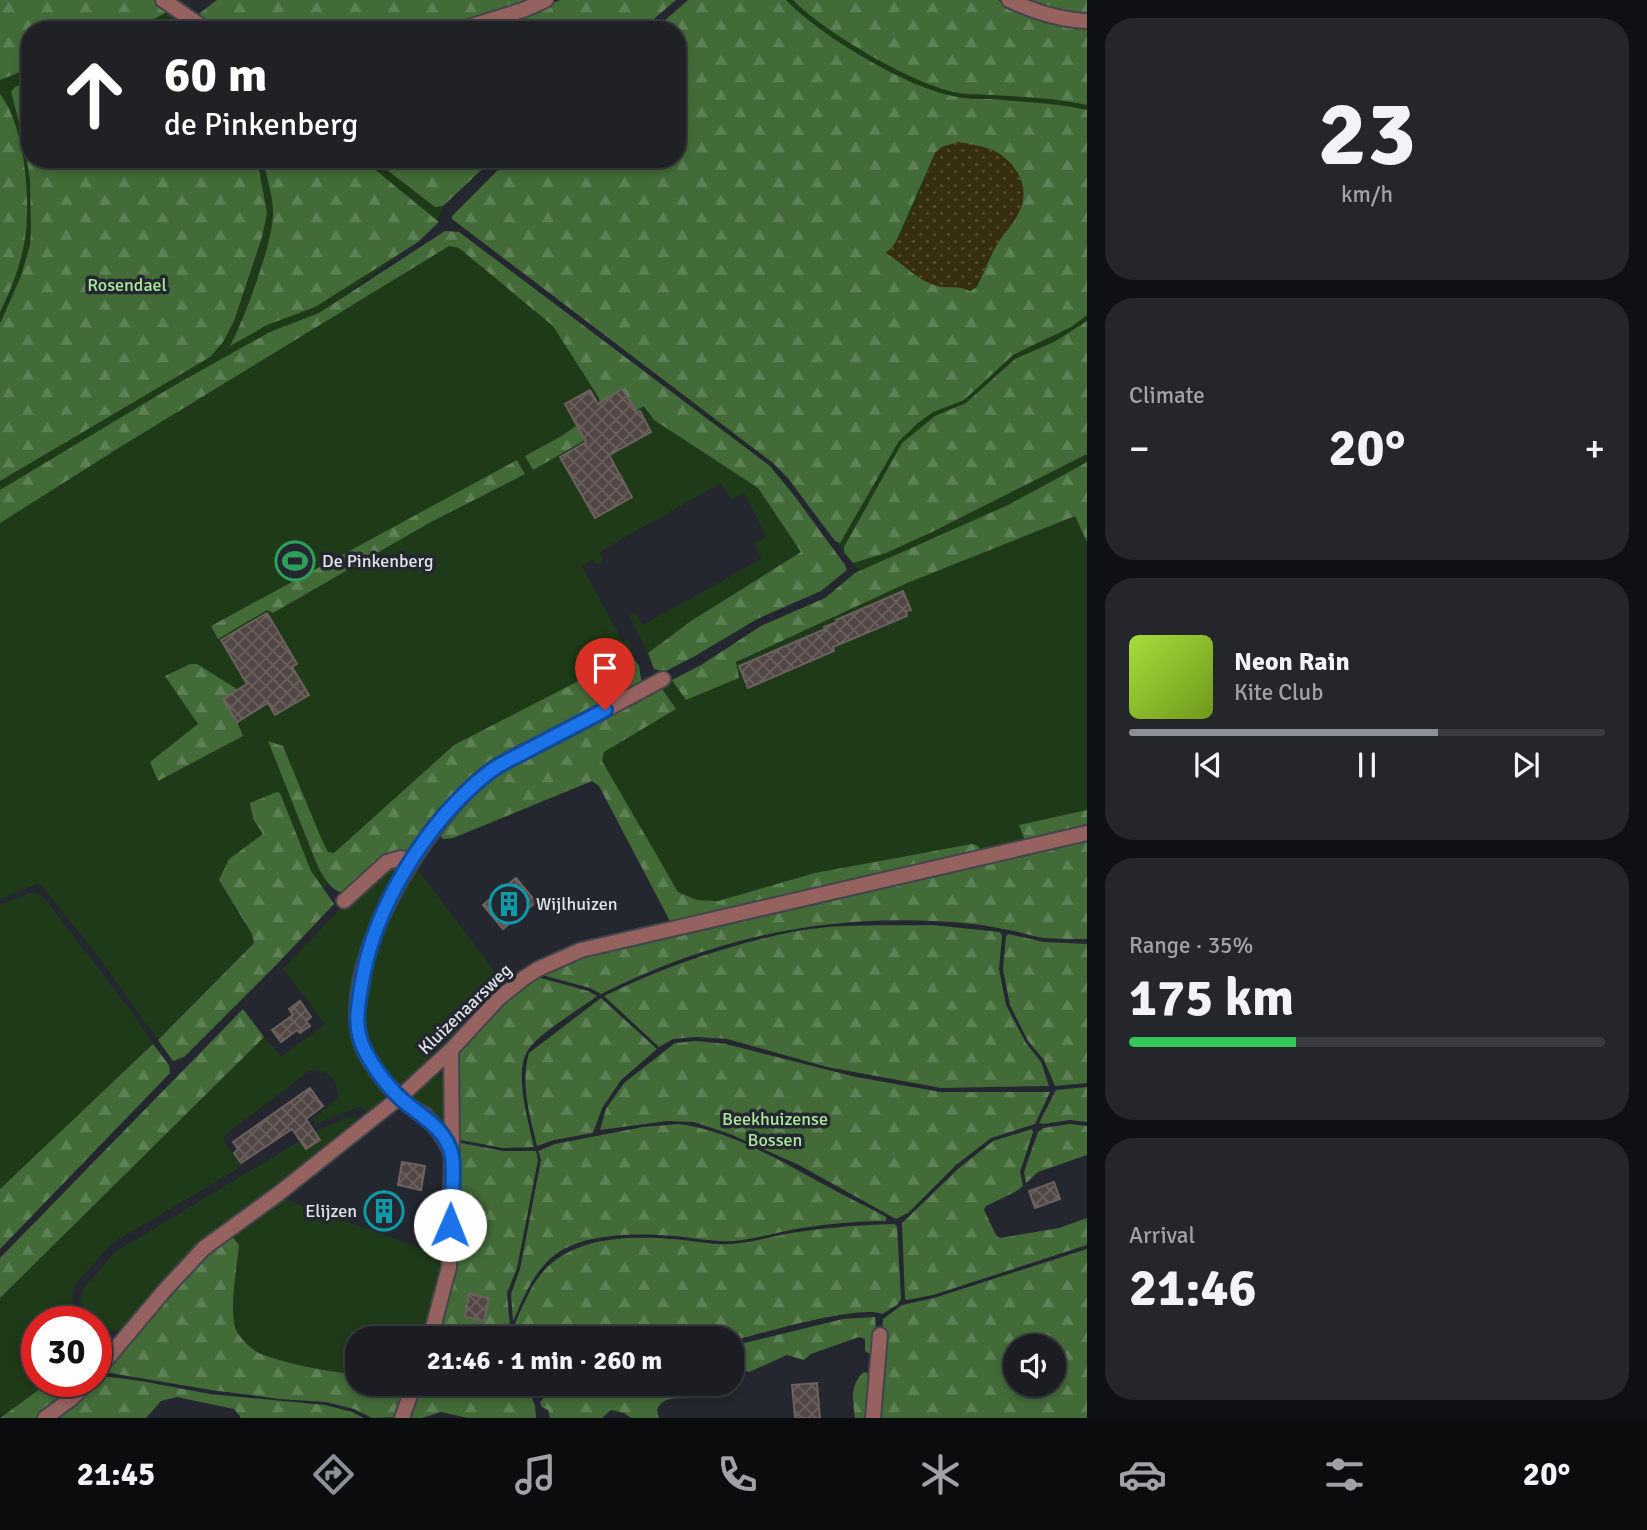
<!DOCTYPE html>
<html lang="en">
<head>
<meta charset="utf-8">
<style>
	:root { --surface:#1b1d23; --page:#24262b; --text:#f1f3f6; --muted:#a0a2a6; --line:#393b41; --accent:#8c9099 }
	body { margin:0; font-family:Signika,sans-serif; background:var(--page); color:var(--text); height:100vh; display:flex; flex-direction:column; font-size:26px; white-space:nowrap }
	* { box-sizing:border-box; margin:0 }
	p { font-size:23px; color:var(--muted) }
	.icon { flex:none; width:38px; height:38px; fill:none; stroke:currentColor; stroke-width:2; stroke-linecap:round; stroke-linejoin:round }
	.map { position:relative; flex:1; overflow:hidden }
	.side { display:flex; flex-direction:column; gap:18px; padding:18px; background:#0f1013; width:560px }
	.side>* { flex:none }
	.top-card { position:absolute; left:21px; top:21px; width:665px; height:147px; border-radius:28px; box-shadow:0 4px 10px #0003,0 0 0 2px var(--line); background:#202124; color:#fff; overflow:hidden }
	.buttons { position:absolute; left:1003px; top:1334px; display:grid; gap:14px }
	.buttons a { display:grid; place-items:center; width:63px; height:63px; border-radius:50%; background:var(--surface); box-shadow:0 4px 10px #0003,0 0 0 2px var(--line); font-size:35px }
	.speed { position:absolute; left:21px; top:1306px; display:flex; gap:14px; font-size:35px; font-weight:700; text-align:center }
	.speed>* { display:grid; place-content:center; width:91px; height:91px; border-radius:50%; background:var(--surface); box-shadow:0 4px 10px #0003,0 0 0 2px var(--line); line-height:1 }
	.speed .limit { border:10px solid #d22; background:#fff; color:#111 }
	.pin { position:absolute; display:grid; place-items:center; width:60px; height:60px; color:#fff; margin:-72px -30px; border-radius:50% 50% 50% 0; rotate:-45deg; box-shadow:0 0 7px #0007 }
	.pin .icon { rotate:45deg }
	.me { position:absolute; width:77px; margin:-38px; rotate:1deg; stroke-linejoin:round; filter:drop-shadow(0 0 5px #0008) }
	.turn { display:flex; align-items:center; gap:24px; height:147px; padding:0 28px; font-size:32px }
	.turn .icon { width:91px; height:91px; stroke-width:2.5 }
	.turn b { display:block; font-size:49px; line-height:60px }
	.big { font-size:52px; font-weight:700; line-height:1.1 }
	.side .card { flex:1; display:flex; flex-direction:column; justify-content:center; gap:10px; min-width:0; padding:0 24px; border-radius:28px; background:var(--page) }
	.side .dial { align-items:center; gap:0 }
	.dial b { font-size:91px; line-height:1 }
	.song { display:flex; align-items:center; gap:21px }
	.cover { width:84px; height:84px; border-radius:10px; background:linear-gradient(135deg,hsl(80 70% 55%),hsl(80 70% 35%)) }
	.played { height:7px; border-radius:4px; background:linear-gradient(90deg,var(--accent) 65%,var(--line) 65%) }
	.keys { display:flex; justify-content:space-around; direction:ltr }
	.heat { display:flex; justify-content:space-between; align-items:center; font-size:38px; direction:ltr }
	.charge { height:10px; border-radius:5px; background:linear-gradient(90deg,#34c759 35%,var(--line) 0) }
	.trip { position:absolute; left:345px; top:1326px; width:399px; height:70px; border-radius:28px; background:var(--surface); box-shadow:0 4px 10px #0003,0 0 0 2px var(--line); font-weight:700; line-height:70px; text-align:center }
	.menu { display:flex; height:112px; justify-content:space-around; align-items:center; background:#0b0c0e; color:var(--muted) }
	.menu .icon { width:49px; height:49px }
	.menu .on { color:var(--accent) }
	.menu b { font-size:32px; color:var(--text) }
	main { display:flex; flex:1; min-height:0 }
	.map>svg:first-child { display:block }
	.green { fill:#1f3a18; fill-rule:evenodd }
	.forest { fill:url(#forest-firs); fill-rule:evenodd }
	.sand { fill:url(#sand-dots) }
	.building { fill:url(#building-cross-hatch); stroke:#6d615f; stroke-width:2 }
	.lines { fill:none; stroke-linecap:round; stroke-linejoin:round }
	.minor-casing { stroke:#42454c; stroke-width:18 }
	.minor { stroke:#95625f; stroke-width:14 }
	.route-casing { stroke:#114b97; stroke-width:18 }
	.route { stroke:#1a73e8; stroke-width:12 }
	.labels { text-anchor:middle; stroke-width:7; stroke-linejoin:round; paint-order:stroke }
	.park-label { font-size:18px; fill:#abe79b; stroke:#24272f }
	.poi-label { font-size:18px; fill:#dfe2e7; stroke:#24272f; text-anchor:start }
	.street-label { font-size:18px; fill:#dfe2e7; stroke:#24272f }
</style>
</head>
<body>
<main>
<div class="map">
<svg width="1087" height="1418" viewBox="0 0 1087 1418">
	<defs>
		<pattern id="forest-firs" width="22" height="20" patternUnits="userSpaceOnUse" patternTransform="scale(1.75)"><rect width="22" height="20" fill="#436b38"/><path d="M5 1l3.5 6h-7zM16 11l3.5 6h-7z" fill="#5e8055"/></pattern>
		<pattern id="sand-dots" width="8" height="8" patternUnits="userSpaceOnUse" patternTransform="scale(1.75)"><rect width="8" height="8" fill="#372e0e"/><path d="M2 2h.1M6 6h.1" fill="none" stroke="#544c31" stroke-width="1.8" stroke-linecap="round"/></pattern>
		<pattern id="building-cross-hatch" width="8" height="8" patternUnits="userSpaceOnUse" patternTransform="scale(1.75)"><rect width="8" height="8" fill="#524744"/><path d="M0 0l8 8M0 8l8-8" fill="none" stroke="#6a615f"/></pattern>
	</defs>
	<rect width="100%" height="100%" fill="#24272f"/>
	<path class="green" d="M 0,0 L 152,0 L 193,30 L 30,30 L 30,159 L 493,159 L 443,206 L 437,222 L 419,240 L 318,315 L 455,231 L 751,451 L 725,466 L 758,488 L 801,552 L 691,621 L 648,653 L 630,618 L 630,615 L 636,614 L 643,625 L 761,559 L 754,544 L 766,536 L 744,493 L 731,500 L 721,483 L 599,552 L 603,559 L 600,564 L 594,563 L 592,560 L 582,566 L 623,642 L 628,639 L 635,657 L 631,654 L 449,765 L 322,890 L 312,878 L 280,794 L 250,803 L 253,819 L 263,834 L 219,880 L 252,934 L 254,943 L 158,1040 L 97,955 L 41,885 L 37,884 L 0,899 ZM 199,724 L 213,751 L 158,780 Z
		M 689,0 L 996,0 L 1039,19 L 1087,26 L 1087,823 L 1026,843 L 983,853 L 980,848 L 695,912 L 684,895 L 678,892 L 592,747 L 671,701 L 660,686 L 672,680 L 682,694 L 735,663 L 875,593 L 787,476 L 677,159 L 677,30 Z
		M 395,862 L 404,866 L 352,1012 L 390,1095 L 388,1100 L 369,1114 L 359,1107 L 315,1124 L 313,1119 L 338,1098 C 339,1081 327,1067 309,1071 L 225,1135 L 224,1141 L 241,1165 L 239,1168 L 111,1244 L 75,1285 L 72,1295 L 73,1306 L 88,1321 L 37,1321 L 37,1381 L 51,1381 L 15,1409 L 0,1416 L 0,1298 L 264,1037 L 281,1057 L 325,1024 L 283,969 L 339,910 Z
		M 415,866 L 506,986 L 402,1086 L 393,1083 L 367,1045 L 362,1029 L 369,967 L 377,937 Z
		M 30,893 L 39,894 L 48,903 L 132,1012 L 153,1044 L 0,1189 L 0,905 Z
		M 438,1073 L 446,1080 L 448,1132 L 410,1100 L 409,1095 Z
		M 354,1115 L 361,1124 L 159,1287 L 123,1329 L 111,1331 L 80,1303 L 83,1289 L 115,1252 L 318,1130 Z
		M 281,1198 L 445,1257 L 425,1339 L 357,1339 L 357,1375 C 327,1371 289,1365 261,1354 C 253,1351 242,1340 237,1332 C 228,1314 237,1267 239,1245 L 231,1235 Z"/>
	<path class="forest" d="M 0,0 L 155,0 L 167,9 L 167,12 L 133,30 L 30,30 L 30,68 L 0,80 Z
		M 217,0 L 533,0 L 484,17 L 436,30 L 226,30 L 204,25 L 196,16 Z
		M 560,0 L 676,0 L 641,30 L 476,30 L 524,16 Z
		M 688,0 L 786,0 C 819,35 906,87 953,96 C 965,99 978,99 991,99 C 1023,102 1055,103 1087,110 L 1087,315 L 1071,327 L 1013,355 L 964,400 L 933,412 L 918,423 L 899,441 L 840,543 L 835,541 L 787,477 L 773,463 L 452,219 L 452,216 L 509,159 L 677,159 L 677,30 L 654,30 ZM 942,147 L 1018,214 L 995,247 L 977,287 L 970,291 L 960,286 L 938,286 L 886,253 L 894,246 L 935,153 Z
		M 793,0 L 998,0 L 1039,18 L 1087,25 L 1087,105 C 1056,98 1024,97 992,95 C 979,94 966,95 954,92 C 911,83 824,32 793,0 Z
		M 1020,0 L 1087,0 L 1087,16 L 1070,16 Z
		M 30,81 L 30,159 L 257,159 L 267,213 L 262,237 L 234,321 L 223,342 L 210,357 L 0,481 L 0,324 L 21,276 L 30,245 L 31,230 L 30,180 L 24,141 L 11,92 L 15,87 Z
		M 0,94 C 24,125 30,192 26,230 C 23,259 13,286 0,312 Z
		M 263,159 L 362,159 L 439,222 L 418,242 L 315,307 L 267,325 L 230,346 C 244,320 274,240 273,212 C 273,195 266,176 263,159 Z
		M 373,159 L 493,159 L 443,206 L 435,207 Z
		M 445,231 L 459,232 L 770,466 L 796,498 L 845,565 L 847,570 L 821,591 L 757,619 L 695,656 L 664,672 L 654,669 L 648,653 L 691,621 L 801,552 L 758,488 L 654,420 L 644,406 L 533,470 L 525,456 L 560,437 L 600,409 L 599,398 L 553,326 L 459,248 L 449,246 L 125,444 L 0,523 L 0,490 L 175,385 L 270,332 L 319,313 Z
		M 1087,321 L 1087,454 L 932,532 L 886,553 L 853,563 L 844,552 L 844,547 L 902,443 L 935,416 L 966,403 L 1015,359 L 1054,342 Z
		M 517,460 L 525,474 L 429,523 L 273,613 L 267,610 L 218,639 L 211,626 Z
		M 1087,462 L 1087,542 L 1075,516 L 907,583 L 736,662 L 739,678 L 686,700 L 672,680 L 701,665 L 761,626 L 825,598 L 855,573 L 1008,505 Z
		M 631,654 L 639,666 L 642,685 L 487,767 L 409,855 L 347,893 C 332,893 325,879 318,867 L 268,741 L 283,746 L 321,838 L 328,852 L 334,853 L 454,745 Z
		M 190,664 L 197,664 L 237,689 L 245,706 L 238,724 L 243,736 L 158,781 L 150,762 L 198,724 L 165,676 Z
		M 660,686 L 676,709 L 604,752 L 602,761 L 678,892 L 697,900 L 718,901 L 815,873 L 972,844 L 978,846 L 983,853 L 672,925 L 599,786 L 592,781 L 453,838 L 443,839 L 438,833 L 492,774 Z
		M 277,792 L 280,793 L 311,871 L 334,904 L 277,964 L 184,1057 L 173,1061 L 158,1040 L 254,943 L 252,934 L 219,880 L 229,859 L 263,834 L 253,819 L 250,803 Z
		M 1087,810 L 1087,828 L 1026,843 L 1019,825 Z
		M 1087,838 L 1087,939 C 1073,939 1058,939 1044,938 C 1030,936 1017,931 1003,929 C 981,924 957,922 934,921 C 815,915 707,941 601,994 L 590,988 L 538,974 L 583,955 Z
		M 932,925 L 1000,932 L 1002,936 L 999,969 L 1006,1005 L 1026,1043 L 1041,1062 L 1049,1086 L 941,1088 L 827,1067 L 727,1039 L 696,1037 L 673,1039 L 659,1047 L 604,996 C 665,966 730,944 797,931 C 841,923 888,926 932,925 Z
		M 1008,934 L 1044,942 L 1087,944 L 1087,1083 L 1055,1086 L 1044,1060 L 1028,1041 L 1010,1005 L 1003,969 L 1006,936 Z
		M 534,976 L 588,991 L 597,996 C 580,1009 538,1034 528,1050 C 513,1073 529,1123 534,1147 L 503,1148 L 455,1139 L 457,1061 L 460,1048 L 503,1002 Z
		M 601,998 L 657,1049 L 621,1080 L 602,1108 L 593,1133 L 554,1140 L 537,1146 C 530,1116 520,1084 529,1053 Z
		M 243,1009 L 264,1037 L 0,1298 L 0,1258 Z
		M 696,1041 L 726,1044 L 856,1077 L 941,1092 L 1050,1092 L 1035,1124 L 991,1138 L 956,1165 L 908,1213 L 896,1219 L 799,1165 L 730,1134 L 694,1122 L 667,1121 L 600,1130 L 606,1109 L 624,1083 L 675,1043 Z
		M 153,1044 L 169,1065 L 170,1073 L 0,1249 L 0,1189 Z
		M 1087,1087 L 1087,1122 L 1070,1120 L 1043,1124 L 1039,1123 L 1056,1090 Z
		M 679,1124 C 737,1132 788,1166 838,1192 C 854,1201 871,1208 886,1217 L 886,1221 C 856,1221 825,1224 796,1229 C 775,1233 755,1239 733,1241 C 714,1242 694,1238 675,1236 C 638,1233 580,1232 551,1258 C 532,1275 523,1299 513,1321 L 511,1294 L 520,1269 L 541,1160 L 538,1151 L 555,1144 L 643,1127 Z
		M 1070,1124 L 1087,1126 L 1087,1155 L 1038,1172 L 1026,1183 L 1024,1172 L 1038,1132 L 1043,1128 Z
		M 1032,1129 L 1033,1132 L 1020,1172 L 1023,1186 L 1015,1192 L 986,1206 L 984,1210 L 996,1235 L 1000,1238 L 1059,1228 L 1087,1218 L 1087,1245 L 933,1295 L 907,1300 L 905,1299 L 902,1223 L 959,1168 L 993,1141 Z
		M 456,1142 L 503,1151 L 536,1151 L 538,1160 L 517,1268 L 507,1293 L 510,1327 L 515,1339 L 435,1339 Z
		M 894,1224 L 897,1226 L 901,1299 L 897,1305 L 882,1314 C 860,1304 759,1334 732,1341 L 732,1339 L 518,1339 L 514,1329 C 516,1318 523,1306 528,1295 C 554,1238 617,1235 672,1239 C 691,1240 711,1245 730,1244 C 754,1243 775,1235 798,1232 C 830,1227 862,1225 894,1224 Z
		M 231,1235 L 239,1245 C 237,1267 228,1314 237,1332 C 242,1340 253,1351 261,1354 C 291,1365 326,1371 357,1375 L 357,1384 L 408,1384 L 397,1417 L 372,1418 L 354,1409 L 326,1402 L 280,1399 L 211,1390 L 104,1372 C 143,1324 182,1274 231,1235 Z
		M 1087,1249 L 1087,1418 L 877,1418 L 883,1319 L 902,1305 L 934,1298 ZM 1015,1346 L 1054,1346 L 1054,1384 L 1015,1384 Z
		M 875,1317 L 877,1348 L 870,1354 L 865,1351 L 865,1339 L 859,1337 L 811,1354 L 804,1360 L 787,1355 L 749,1372 L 740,1370 L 732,1375 L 732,1346 L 843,1319 Z
		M 864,1372 L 870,1374 L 870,1418 L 855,1418 C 853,1400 849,1385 864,1372 Z
		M 102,1376 L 141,1381 L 210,1394 L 325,1405 L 352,1412 L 364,1418 L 241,1418 L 234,1409 L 177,1397 L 161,1401 L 146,1418 L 54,1418 Z
		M 51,1381 L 78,1381 L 80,1383 L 36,1418 L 0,1418 Z
		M 419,1384 L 525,1384 L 535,1405 L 536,1418 L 468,1418 L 441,1412 L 422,1418 L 407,1418 Z
		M 555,1384 L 716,1384 C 712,1388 708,1393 703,1395 C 688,1403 664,1391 657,1410 L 659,1418 L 631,1418 L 624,1413 L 611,1410 L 602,1418 L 550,1418 L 548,1410 L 542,1407 L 540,1403 L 550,1387 Z"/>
	<path class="sand" d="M 958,142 C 970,144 984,146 995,151 C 1018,164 1032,190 1018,214 C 1012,227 1000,237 994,250 C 987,261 980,286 970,291 C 957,285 949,289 937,286 C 918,281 902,263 886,253 C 905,239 925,177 935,153 L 942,147 Z"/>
	<path class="building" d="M 622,389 L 637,412 L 640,411 L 651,432 L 609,455 L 632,497 L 595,518 L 560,457 L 586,442 L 565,404 L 590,390 L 598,404 Z
		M 903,591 L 911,610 L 906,611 L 907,616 L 833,647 L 834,651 L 748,688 L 739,666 L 825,629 L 824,627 L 837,622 L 836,620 Z
		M 267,613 L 297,664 L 292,667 L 309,695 L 275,715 L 268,703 L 237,722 L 223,699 L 247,684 L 221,640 Z
		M 516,878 L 536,902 L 503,929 L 483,905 Z
		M 300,1001 L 311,1017 L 306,1021 L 310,1026 L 300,1033 L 297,1030 L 281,1042 L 272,1030 L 293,1015 L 289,1009 Z
		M 310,1088 L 323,1106 L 306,1119 L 320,1140 L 306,1149 L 292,1129 L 241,1163 L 234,1153 L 238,1149 L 233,1142 Z
		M 402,1162 L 425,1166 L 421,1190 L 398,1185 Z
		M 1054,1182 L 1060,1199 L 1035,1208 L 1029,1191 Z
		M 375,1195 L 398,1199 L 393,1228 L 370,1223 Z
		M 469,1294 L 489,1298 L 484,1321 L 465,1317 Z
		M 817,1383 L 820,1418 L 795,1418 L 792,1385 Z"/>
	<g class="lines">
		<g class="minor-casing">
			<path id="minor" d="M 163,0 L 207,30
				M 1009,0 C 1035,12 1059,20 1087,21
				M 459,30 L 523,10 L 546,0
				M 344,901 L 387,862 L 401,858 L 411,863
				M 452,1154 C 445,1140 437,1126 425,1115 C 419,1111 412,1109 407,1104 C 390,1089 370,1066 362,1045 C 334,966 428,818 489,772 C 506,759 527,751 545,741 C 585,721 624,700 663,679
				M 430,1339 L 449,1267 L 452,1154 L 451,1050
				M 96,1372 L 164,1291 L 204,1248 L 278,1194 L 400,1097 L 451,1050 L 499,998 L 524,978 L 538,969 L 581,950 L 1087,833
				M 45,1418 L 72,1398 L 89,1381
				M 402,1418 L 414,1384
				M 873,1418 L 880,1335"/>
		</g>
		<use href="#minor" class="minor"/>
	</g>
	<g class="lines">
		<g class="route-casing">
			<path id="route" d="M 450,1225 C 451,1204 455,1175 452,1156 C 447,1131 425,1118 408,1105 C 391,1091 375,1070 365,1051 C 354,1030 357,1010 361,988 C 372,910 426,822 488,773 C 500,763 516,757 530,749 C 555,736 580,723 605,710"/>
		</g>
		<use href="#route" class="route"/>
	</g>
	<defs>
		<g id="stadium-ring" transform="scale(2.0125)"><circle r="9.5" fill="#24272f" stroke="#2e9e5b" stroke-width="1.5"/><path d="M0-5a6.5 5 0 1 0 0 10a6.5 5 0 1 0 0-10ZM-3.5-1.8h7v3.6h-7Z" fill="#2e9e5b"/></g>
		<g id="building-ring" transform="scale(2.0125)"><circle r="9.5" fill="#24272f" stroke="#0f9aa8" stroke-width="1.5"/><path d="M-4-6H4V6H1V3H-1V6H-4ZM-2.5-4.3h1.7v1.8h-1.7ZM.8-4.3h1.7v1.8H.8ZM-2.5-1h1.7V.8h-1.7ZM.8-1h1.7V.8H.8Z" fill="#0f9aa8"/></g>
	</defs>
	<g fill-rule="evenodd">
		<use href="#stadium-ring" x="295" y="561"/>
		<use href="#building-ring" x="509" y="904"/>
		<use href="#building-ring" x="384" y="1211"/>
	</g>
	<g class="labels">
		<g class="park-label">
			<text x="127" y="291">Rosendael</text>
			<text x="775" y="1125">Beekhuizense<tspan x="775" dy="21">Bossen</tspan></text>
		</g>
		<g class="poi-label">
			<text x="322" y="567">De Pinkenberg</text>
			<text x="536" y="910">Wijlhuizen</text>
			<text x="357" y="1217" text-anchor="end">Elijzen</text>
		</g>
		<g class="street-label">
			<text transform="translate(465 1009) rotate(-44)" y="6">Kluizenaarsweg</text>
		</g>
	</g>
</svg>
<div class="buttons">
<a><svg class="icon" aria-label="sound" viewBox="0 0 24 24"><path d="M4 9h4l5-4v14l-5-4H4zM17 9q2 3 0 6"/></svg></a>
</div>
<div class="speed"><div class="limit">30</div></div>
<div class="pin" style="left:605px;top:710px;background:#d93025"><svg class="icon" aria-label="arrive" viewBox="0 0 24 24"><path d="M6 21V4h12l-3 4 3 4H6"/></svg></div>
<svg class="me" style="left:450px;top:1225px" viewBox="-20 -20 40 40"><circle r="19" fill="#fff"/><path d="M0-13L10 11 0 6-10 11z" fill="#1a73e8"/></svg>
<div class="trip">21:46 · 1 min · 260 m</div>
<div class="top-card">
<div class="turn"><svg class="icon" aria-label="ahead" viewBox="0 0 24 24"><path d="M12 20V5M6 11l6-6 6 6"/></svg><div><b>60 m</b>de Pinkenberg</div></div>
</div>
</div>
<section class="side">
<div class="card dial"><b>23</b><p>km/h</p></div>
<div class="card"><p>Climate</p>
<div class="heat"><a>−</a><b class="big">20°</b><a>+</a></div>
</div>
<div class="card">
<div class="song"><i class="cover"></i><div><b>Neon Rain</b><p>Kite Club</p></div></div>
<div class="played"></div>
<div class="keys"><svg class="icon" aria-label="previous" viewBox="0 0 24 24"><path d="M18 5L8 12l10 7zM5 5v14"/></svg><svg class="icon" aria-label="pause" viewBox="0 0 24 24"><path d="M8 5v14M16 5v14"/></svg><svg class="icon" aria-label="next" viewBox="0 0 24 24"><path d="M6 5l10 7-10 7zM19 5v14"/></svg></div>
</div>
<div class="card"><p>Range · 35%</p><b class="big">175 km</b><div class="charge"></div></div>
<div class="card"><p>Arrival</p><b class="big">21:46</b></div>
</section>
</main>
<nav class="menu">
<b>21:45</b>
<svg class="icon on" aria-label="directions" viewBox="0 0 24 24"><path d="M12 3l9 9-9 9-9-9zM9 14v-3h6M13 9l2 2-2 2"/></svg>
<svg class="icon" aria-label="music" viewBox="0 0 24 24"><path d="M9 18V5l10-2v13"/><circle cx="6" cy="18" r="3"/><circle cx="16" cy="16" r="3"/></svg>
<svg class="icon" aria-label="phone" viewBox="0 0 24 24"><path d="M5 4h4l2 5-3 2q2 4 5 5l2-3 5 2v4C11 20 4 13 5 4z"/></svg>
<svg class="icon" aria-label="climate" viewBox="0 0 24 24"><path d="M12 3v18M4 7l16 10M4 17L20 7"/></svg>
<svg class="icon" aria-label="car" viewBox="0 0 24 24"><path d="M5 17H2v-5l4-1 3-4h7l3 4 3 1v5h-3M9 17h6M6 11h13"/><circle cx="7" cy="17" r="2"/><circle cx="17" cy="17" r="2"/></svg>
<svg class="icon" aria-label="filters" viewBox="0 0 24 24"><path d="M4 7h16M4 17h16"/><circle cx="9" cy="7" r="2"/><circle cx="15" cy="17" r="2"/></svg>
<b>20°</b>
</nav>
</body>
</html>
